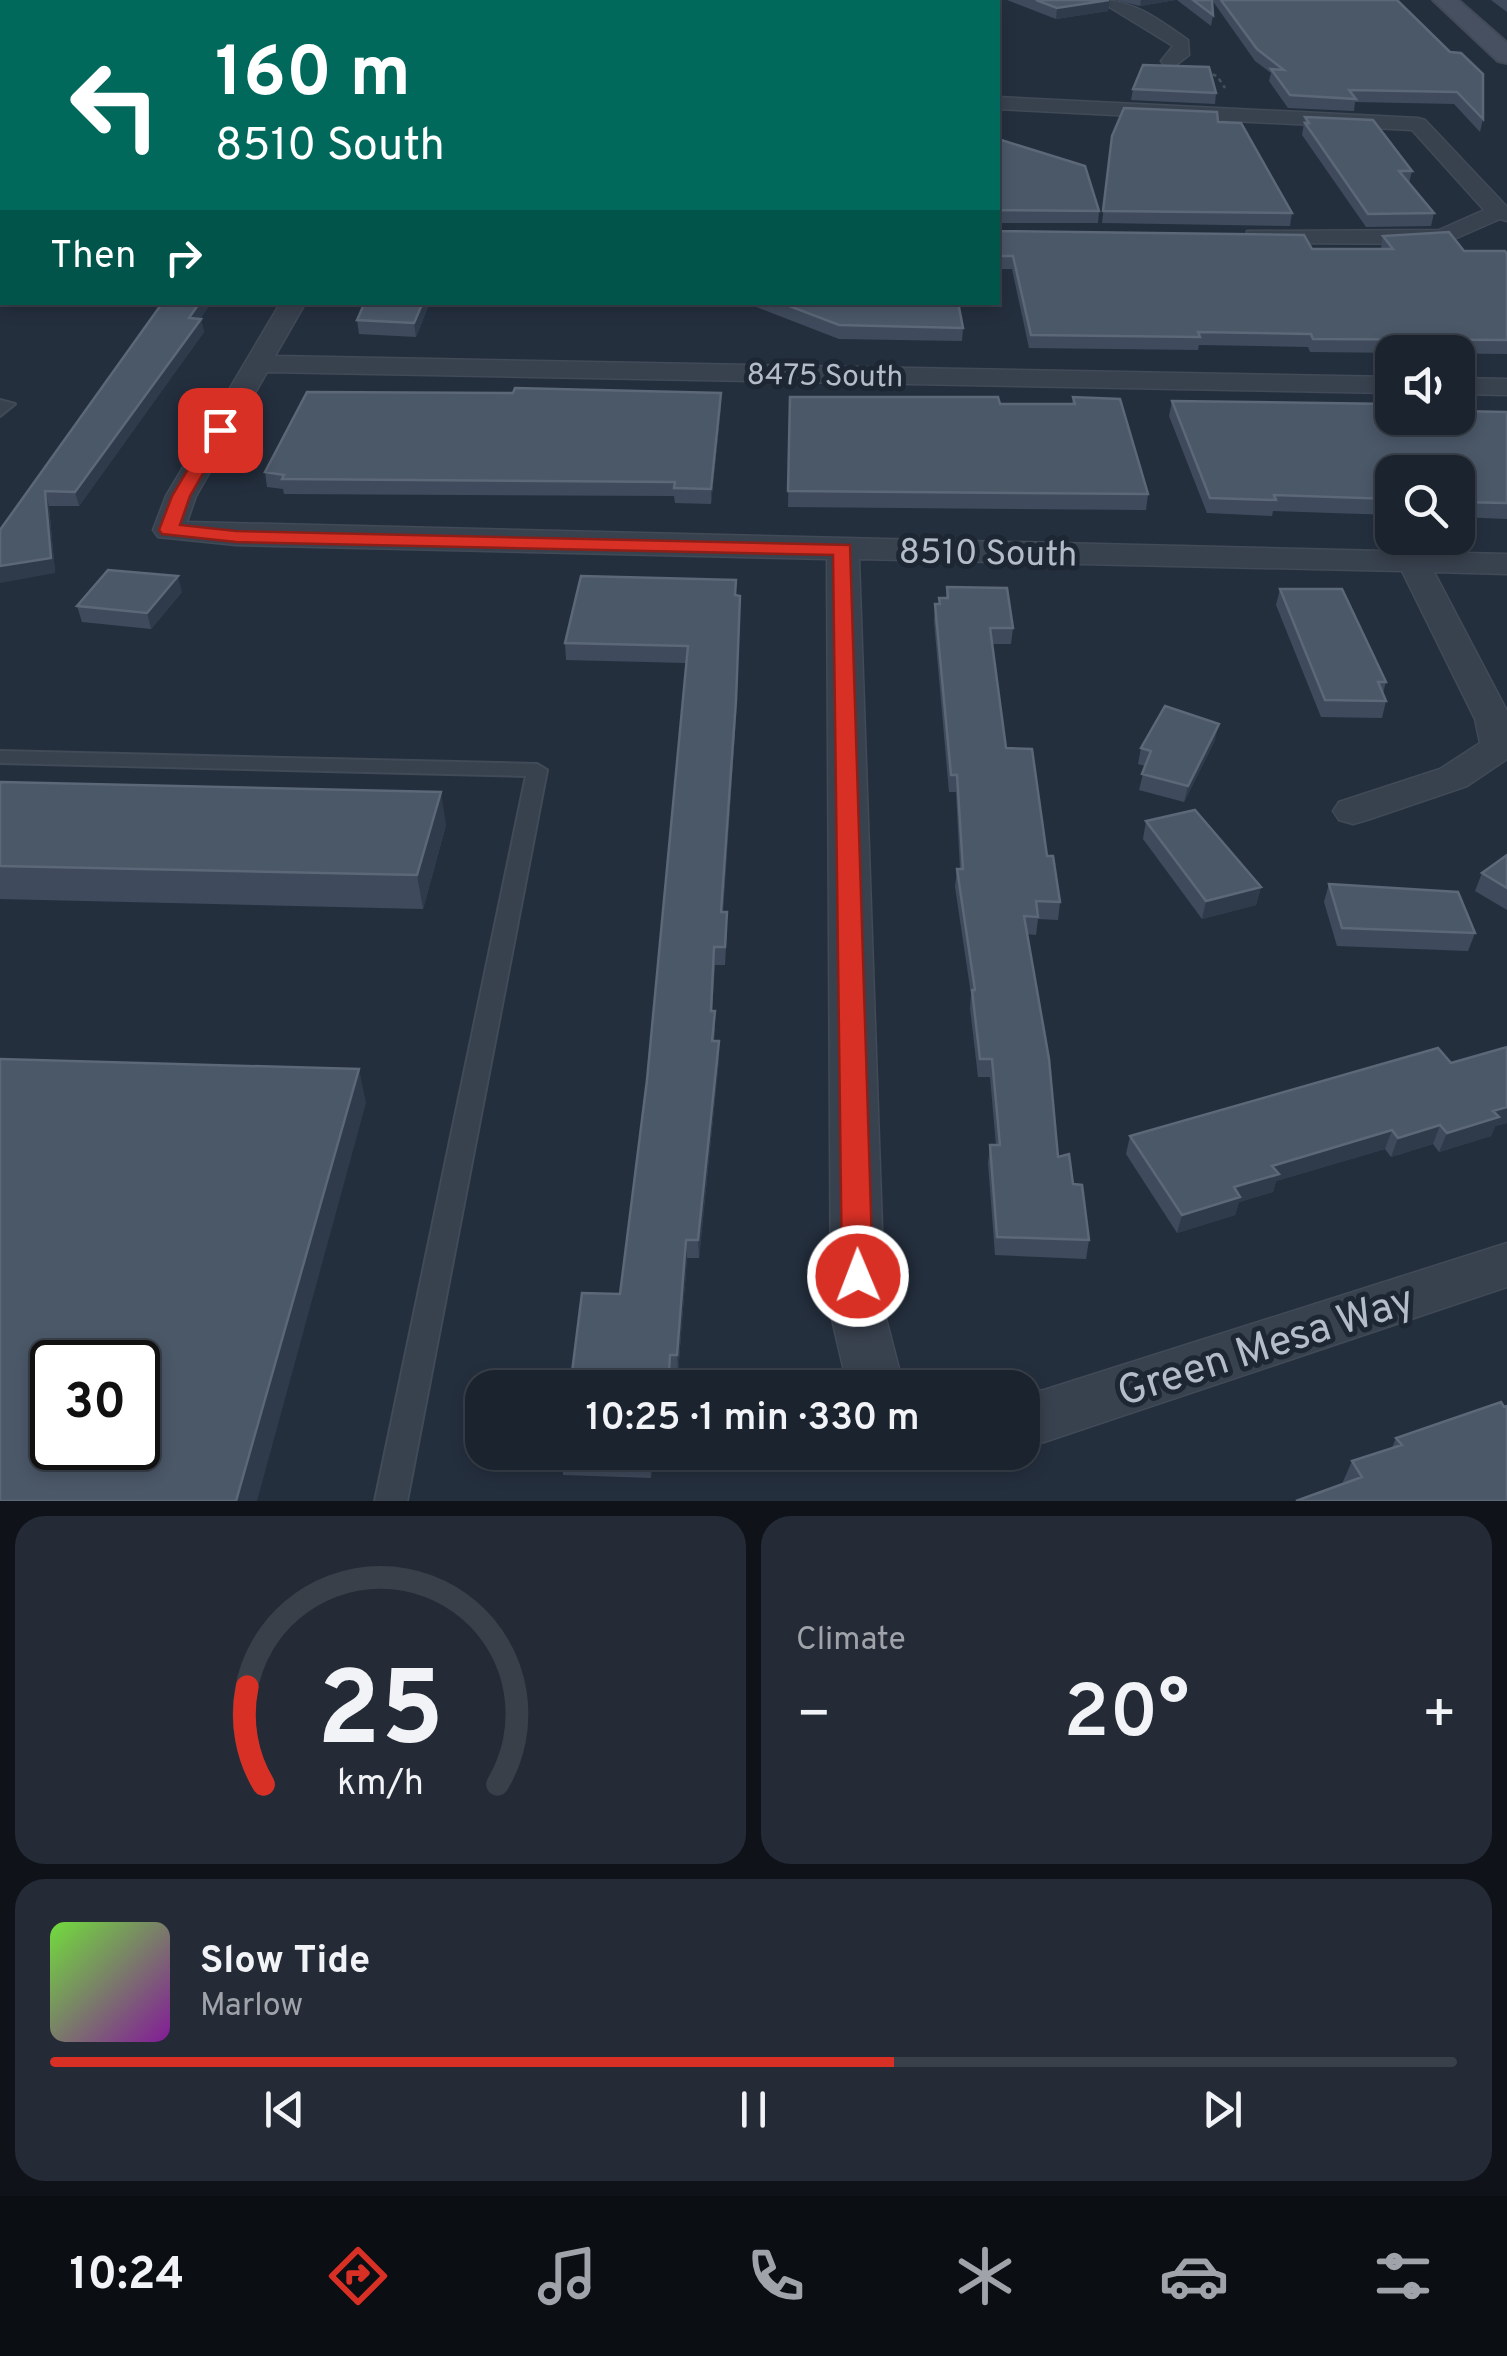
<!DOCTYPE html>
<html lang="en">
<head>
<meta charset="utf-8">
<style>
	:root { --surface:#1b232e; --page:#242b36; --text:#f1f3f6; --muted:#a0a4aa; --line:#39404a; --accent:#d93025 }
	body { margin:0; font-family:Overpass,sans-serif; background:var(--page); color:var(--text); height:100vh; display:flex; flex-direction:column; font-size:38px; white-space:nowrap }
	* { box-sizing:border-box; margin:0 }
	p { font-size:32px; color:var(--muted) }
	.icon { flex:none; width:55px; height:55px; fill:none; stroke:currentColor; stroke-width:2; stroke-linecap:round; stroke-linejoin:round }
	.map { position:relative; height:1501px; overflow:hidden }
	.panel { display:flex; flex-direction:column; gap:15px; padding:15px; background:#0f1319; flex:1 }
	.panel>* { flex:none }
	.top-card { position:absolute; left:0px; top:0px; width:1000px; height:305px; box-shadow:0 5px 15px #0003,0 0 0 2px var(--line); background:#00695c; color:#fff; overflow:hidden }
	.controls { position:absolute; left:1375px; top:335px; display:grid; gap:20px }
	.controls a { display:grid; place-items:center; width:100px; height:100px; border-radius:20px; background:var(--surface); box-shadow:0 5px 15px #0003,0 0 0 2px var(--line); font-size:50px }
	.speed { position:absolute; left:30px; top:1340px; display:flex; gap:20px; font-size:50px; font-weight:700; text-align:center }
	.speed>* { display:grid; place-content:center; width:130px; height:130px; border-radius:50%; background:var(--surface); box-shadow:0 5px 15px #0003,0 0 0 2px var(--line); line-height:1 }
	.speed .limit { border:5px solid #111; border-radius:15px; background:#fff; color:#111 }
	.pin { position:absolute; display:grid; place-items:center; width:85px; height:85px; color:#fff; margin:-42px; border-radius:20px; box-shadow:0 5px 15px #0006 }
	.me { position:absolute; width:110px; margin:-55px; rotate:359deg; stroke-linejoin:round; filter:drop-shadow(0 0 8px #0008) }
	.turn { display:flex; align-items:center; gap:35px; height:210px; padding:0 50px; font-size:45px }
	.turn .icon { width:130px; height:130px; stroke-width:2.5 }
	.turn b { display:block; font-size:70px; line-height:85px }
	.then { display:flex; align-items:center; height:95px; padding:0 50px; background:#0003; gap:20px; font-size:38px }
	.big { font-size:75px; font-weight:600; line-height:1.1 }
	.panel .tile { flex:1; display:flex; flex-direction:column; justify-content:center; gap:15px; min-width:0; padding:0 35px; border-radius:30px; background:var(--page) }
	.panel .dial { align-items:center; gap:0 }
	.dial svg { height:260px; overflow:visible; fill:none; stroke:var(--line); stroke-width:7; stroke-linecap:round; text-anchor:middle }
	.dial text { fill:var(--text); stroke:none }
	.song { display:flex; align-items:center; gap:30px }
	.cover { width:120px; height:120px; border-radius:15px; background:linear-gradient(135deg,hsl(100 70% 55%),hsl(290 70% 35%)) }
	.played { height:10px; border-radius:5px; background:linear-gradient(90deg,var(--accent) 60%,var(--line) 60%) }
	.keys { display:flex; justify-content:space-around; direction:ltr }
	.heat { display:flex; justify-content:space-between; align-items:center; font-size:55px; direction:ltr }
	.panel .tiles { flex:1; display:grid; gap:15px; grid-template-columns:1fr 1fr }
	.tile:last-child { grid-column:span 2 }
	.trip { position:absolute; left:465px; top:1370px; width:575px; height:100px; border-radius:30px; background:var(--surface); box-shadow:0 5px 15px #0003,0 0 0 2px var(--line); font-weight:600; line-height:100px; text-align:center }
	.tab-bar { display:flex; height:160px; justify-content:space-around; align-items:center; background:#0b0e12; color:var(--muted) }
	.tab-bar .icon { width:70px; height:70px }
	.tab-bar .on { color:var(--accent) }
	.tab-bar b { font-size:45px; color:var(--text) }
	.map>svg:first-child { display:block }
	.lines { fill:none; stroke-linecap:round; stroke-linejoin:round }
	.lane-casing { stroke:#414a57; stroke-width:4 }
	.street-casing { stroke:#414a57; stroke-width:3 }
	.secondary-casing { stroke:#414a57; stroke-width:4 }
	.path { stroke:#3f5557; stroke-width:2.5; stroke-dasharray:4 4; stroke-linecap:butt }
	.lane { fill:#38414e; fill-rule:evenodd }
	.street { fill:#38414e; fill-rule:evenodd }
	.secondary { fill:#465061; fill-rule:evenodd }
	.wall { fill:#3f4b5c }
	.shaded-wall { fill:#2f3b4b }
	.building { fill:#4b5868; stroke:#5c6777; stroke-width:2.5; fill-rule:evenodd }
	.route { fill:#d93025; stroke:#8d1f18; stroke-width:2.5 }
	.labels { text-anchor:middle; stroke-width:10; stroke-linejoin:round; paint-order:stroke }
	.far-street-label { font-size:30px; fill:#b4bcc9; stroke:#1d2633 }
	.street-label { font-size:35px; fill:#b4bcc9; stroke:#1d2633 }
	.near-street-label { font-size:42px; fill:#b4bcc9; stroke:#1d2633 }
</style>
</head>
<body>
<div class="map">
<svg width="1507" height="1501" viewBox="0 0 1507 1501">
	<rect width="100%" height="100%" fill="#242f3e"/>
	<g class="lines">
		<g class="lane-casing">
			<path id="lane" d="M 0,400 L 15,404 L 0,416 Z
				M 0,751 L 537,764 L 547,770 L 407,1501 L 375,1501 L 526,776 L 0,763 Z"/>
		</g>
		<g class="street-casing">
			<path id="street" d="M 1098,0 C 1135,0 1159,20 1188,40 L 1189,55 L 1176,65 L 1164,65 L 1161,61 L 1173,46 Z
				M 998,97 L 1418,118 L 1425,120 L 1507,207 L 1507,221 L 1500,219 L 1443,244 L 1255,243 L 1247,241 L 1247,231 L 1439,230 L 1484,210 L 1412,130 L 998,109 Z
				M 0,284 L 2,284 L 2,298 L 0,298 Z
				M 281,302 L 306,302 L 275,356 L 1392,377 L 1392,393 L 267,372 L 196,496 L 187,522 L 1507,554 L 1507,574 L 1434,572 L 1507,711 L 1507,759 L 1467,786 L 1367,820 L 1353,824 L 1339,820 L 1333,811 L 1339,802 L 1440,769 L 1480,743 L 1475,719 L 1402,571 L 859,559 L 885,1315 L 904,1388 L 848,1388 L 831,1315 L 827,559 L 236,545 L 158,537 L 153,530 L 166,496 Z
				M 1458,378 L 1507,379 L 1507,395 L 1458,394 Z
				M 1507,1243 L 1507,1287 L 1044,1442 L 1022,1445 L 1022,1393 L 1044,1390 Z"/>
		</g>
		<g class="secondary-casing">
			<path id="secondary" d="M 1433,0 L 1458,0 L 1507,43 L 1507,63 L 1498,61 Z"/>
		</g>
		<path class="path" d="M 1205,72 L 1217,76 L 1225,88"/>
		<use href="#lane" class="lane"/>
		<use href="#street" class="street"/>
		<use href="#secondary" class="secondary"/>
	</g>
	<path class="wall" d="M 1007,0 L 1110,0 L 1108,11 L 1056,19 Z
		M 1115,0 L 1175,0 L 1140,6 Z
		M 1177,0 L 1212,0 L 1213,15 L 1211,26 Z
		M 1212,0 L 1397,0 L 1483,119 L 1480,132 L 1454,104 L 1355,102 L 1354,111 L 1288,108 L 1269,81 L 1271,73 L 1255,61 Z
		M 1491,0 L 1507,0 L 1507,12 Z
		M 1133,89 L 1216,93 L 1215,104 L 1131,100 Z
		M 1305,117 L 1412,171 L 1409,183 L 1434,213 L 1431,226 L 1366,227 L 1302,135 Z
		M 1218,122 L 1292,213 L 1290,226 L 1102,223 L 1112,136 Z
		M 998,139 L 1099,211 L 1098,223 L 998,223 Z
		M 998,224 L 999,231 L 1312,249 L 1381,249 L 1383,236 L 1464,251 L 1507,254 L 1507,354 L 1310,352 L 1308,347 L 1199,345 L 1198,350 L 1029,348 L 1012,269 L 998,269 Z
		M 365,302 L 430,302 L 416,337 L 359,334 L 357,320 Z
		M 743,302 L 958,302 L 963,328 L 962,341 L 839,339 Z
		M 201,319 L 204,332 L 79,506 L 49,506 L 55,573 L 0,530 Z
		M 790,397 L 1000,404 L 1072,404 L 1073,397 L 1148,494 L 1146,510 L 788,507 Z
		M 1172,401 L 1392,418 L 1507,412 L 1507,519 L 1458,517 L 1458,472 L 1392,472 L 1392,515 L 1273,511 L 1272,516 L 1207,513 L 1169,416 Z
		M 721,407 L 711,504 L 675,503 L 674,496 L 284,494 L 283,489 L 267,487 L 265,472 Z
		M 736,580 L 736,596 L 740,612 L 736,717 L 723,912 L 727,930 L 725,965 L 715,965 L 712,1011 L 715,1029 L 714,1041 L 719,1059 L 699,1258 L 687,1258 L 678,1373 L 671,1373 L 670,1388 L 570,1388 L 620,1294 L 647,1080 L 687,663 L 566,660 L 565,643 Z
		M 947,587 L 1013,628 L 1011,644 L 992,644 L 1006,748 L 1047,856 L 1060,902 L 1058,920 L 1038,919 L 1036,935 L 1027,934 L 1058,1157 L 1073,1184 L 1089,1240 L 1086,1259 L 995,1255 L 988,1163 L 990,1145 L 996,1145 L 990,1077 L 978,1077 L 970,1008 L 971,994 L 955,887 L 957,869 L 960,869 L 956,792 L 949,792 L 934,621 L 935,604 L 939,604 L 939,598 L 946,598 Z
		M 1280,589 L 1386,682 L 1383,693 L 1386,701 L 1382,718 L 1321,717 L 1276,605 Z
		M 182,592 L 151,629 L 82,622 L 77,606 Z
		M 1215,740 L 1184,802 L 1139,790 L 1145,766 L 1138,764 L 1141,748 Z
		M 0,782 L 446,825 L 423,909 L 0,899 Z
		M 1146,821 L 1261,887 L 1256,905 L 1202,919 L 1143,839 Z
		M 1507,855 L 1507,910 L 1475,891 L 1482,873 Z
		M 1329,884 L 1475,933 L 1468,951 L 1337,946 L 1324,902 Z
		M 1507,1047 L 1507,1123 L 1495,1126 L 1491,1136 L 1439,1152 L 1433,1144 L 1391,1157 L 1385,1149 L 1276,1181 L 1273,1192 L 1239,1202 L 1235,1215 L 1177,1233 L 1126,1154 L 1130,1136 L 1451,1063 Z
		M 1504,1407 L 1507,1501 L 1342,1484 L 1352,1461 L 1392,1448 L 1396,1438 Z
		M 562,1452 L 653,1452 L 651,1478 L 563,1475 Z"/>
	<path class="shaded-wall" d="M 1110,0 L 1108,11 L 1056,19 L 1057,8 Z
		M 1141,0 L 1175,0 L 1140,6 Z
		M 2,220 L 2,237 L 0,239 L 0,223 Z
		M 200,302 L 212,302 L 193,330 L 201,319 L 204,332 L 79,506 L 75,492 Z
		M 423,302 L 430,302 L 416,337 L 414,323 Z
		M 721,393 L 721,407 L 711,504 L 711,489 Z
		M 45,491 L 49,506 L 55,573 L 0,583 L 0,566 Z
		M 178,576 L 182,592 L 151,629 L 147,613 Z
		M 740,612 L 736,717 L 721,930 L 721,912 Z
		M 1219,724 L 1215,740 L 1184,802 L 1188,786 Z
		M 441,792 L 446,825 L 423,909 L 417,875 Z
		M 1261,887 L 1256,905 L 1202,919 L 1206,901 Z
		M 719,1041 L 719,1059 L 699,1258 L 698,1240 Z
		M 359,1069 L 366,1103 L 257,1501 L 236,1501 Z
		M 1507,1107 L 1507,1123 L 1495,1126 L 1491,1136 L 1439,1152 L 1447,1133 L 1493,1111 Z
		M 1440,1125 L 1433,1144 L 1391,1157 L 1398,1138 Z
		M 1392,1130 L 1385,1149 L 1276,1181 L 1273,1192 L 1239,1202 L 1235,1215 L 1177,1233 L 1182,1215 L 1272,1166 Z
		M 686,1240 L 687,1258 L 678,1373 L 677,1355 Z
		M 650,1452 L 653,1452 L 651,1478 L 650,1460 Z"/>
	<path class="building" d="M 0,0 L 150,0 L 146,2 L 2,2 L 2,13 L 0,12 Z
		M 438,0 L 598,0 L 598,2 L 438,2 Z
		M 1036,0 L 1109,0 L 1057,8 Z
		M 1193,0 L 1212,0 L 1213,15 Z
		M 1221,0 L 1397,0 L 1450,52 L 1461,53 L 1483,74 L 1483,119 L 1457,92 L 1349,90 L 1356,99 L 1290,95 L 1271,69 L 1284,70 L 1257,49 Z
		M 2,20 L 2,70 L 0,69 L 0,27 Z
		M 1143,65 L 1209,67 L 1216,93 L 1133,89 Z
		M 1124,108 L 1217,112 L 1218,122 L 1241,123 L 1292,213 L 1103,211 L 1112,136 Z
		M 1305,117 L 1373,120 L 1412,171 L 1399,171 L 1434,213 L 1368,214 L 1305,123 L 1309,123 Z
		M 998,139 L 1085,166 L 1099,211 L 999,210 L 998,212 Z
		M 0,188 L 2,188 L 2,220 L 0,223 Z
		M 998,224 L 999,231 L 1304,235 L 1312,249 L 1393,249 L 1383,236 L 1449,232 L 1464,251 L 1505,251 L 1507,254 L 1507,340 L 1313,339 L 1311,334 L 1198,332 L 1200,337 L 1031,335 L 1013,256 L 998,256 Z
		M 163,302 L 200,302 L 189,318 L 201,319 L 75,492 L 45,491 L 51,558 L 0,566 L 0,530 Z
		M 365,302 L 423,302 L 414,323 L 357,320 Z
		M 779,302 L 958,302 L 963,328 L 839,325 Z
		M 515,388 L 721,393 L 711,489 L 674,488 L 675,482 L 282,479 L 284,475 L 265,472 L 307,392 L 513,393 Z
		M 790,397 L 998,397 L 1000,404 L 1075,404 L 1073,397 L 1120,399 L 1148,494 L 788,491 Z
		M 1172,401 L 1392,404 L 1392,418 L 1458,418 L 1458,411 L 1507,412 L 1507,503 L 1458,502 L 1458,472 L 1392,472 L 1392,499 L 1274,495 L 1276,500 L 1210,498 Z
		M 108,570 L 178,576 L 147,613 L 77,606 Z
		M 581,576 L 736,580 L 735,595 L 740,596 L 736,700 L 721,912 L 727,912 L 725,947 L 714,947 L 711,1011 L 715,1011 L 712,1041 L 719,1041 L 698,1240 L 686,1240 L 677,1355 L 670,1355 L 668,1388 L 570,1388 L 582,1293 L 620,1294 L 647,1080 L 688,646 L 565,643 Z
		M 947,587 L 1007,588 L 1013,628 L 990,628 L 1006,748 L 1032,749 L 1047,856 L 1053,856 L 1060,902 L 1036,901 L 1038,917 L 1024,916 L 1049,1059 L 1058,1157 L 1069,1154 L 1073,1184 L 1082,1185 L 1089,1240 L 997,1237 L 990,1145 L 1000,1145 L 992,1059 L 980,1059 L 972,990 L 975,990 L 957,869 L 963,869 L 957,775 L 951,775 L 935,604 L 940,604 L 939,598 L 948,598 Z
		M 1280,589 L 1342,589 L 1386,682 L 1378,682 L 1386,701 L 1325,700 Z
		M 1165,706 L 1219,724 L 1188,786 L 1142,774 L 1151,751 L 1141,748 Z
		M 0,782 L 441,792 L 417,875 L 0,866 Z
		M 1195,810 L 1261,887 L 1206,901 L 1146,821 Z
		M 1507,855 L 1507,888 L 1482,873 Z
		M 1329,884 L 1458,892 L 1475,933 L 1342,928 Z
		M 1507,1047 L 1507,1107 L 1493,1111 L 1499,1117 L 1447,1133 L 1440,1125 L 1398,1138 L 1392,1130 L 1272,1166 L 1279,1174 L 1234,1187 L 1240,1197 L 1182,1215 L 1130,1136 L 1438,1048 L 1451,1063 Z
		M 0,1059 L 359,1069 L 236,1501 L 0,1501 ZM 52,1362 L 138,1362 L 138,1448 L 52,1448 Z
		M 1501,1402 L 1504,1407 L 1507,1406 L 1507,1501 L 1296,1501 L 1362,1477 L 1352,1461 L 1402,1445 L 1396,1438 Z
		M 562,1452 L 650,1452 L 650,1460 L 561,1457 Z"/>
	<path class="route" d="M 220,425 L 228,430 L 190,496 L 180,525 L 236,531 L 850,545 L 873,1276 L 869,1285 L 858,1289 L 846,1285 L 842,1276 L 833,555 L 236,542 L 162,534 L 159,530 L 172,496 L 211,430 Z"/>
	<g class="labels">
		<g class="far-street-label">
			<text transform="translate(825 375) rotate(1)" y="10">8475 South</text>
		</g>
		<g class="street-label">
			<text transform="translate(988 552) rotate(1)" y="12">8510 South</text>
		</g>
		<g class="near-street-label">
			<text transform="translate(1265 1344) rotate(-18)" y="15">Green Mesa Way</text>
		</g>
	</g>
</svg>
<div class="controls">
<a><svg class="icon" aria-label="sound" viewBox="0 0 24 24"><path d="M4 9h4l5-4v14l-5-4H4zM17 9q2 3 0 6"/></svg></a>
<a><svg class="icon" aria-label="search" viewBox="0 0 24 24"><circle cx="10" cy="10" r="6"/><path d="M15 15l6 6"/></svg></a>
</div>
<div class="speed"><div class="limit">30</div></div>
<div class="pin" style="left:220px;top:430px;background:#d93025"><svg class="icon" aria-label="arrive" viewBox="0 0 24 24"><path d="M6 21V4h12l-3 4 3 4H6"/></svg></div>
<svg class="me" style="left:858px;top:1276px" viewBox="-20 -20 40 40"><circle r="17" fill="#d93025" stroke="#fff" stroke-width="3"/><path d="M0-11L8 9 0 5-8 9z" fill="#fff"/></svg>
<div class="trip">10:25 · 1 min · 330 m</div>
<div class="top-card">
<div class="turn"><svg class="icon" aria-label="left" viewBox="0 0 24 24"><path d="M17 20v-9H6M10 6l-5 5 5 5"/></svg><div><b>160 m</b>8510 South</div></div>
<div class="then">Then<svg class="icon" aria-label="right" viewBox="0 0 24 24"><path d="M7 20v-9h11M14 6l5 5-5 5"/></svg></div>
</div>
</div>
<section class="panel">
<div class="tiles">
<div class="tile dial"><svg viewBox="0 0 100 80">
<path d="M14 69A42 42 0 1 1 86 69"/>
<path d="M14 69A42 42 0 0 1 9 39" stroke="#d93025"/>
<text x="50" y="56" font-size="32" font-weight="700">25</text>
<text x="50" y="72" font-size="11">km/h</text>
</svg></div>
<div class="tile"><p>Climate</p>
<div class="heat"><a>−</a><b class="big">20°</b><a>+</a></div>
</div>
<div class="tile">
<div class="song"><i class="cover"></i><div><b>Slow Tide</b><p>Marlow</p></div></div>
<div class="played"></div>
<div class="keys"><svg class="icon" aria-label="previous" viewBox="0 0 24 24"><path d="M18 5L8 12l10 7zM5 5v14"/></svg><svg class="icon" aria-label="pause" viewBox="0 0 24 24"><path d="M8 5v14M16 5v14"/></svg><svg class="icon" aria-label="next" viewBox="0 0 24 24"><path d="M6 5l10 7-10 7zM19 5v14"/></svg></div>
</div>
</div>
</section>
<nav class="tab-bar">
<b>10:24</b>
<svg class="icon on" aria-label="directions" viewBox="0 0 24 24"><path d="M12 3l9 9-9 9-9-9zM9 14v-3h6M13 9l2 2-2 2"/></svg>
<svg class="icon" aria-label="music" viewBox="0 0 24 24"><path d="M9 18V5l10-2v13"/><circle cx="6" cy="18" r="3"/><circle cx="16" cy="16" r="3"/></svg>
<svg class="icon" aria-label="phone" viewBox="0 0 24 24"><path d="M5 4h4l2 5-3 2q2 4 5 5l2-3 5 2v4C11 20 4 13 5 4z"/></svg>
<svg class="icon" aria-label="climate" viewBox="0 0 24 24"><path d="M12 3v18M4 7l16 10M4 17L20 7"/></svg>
<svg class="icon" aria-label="car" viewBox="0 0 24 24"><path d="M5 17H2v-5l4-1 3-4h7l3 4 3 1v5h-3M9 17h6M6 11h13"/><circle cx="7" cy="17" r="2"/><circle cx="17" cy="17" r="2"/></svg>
<svg class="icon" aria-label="filters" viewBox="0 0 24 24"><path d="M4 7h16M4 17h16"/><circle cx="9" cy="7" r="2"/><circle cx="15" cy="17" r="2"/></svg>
</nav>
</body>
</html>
